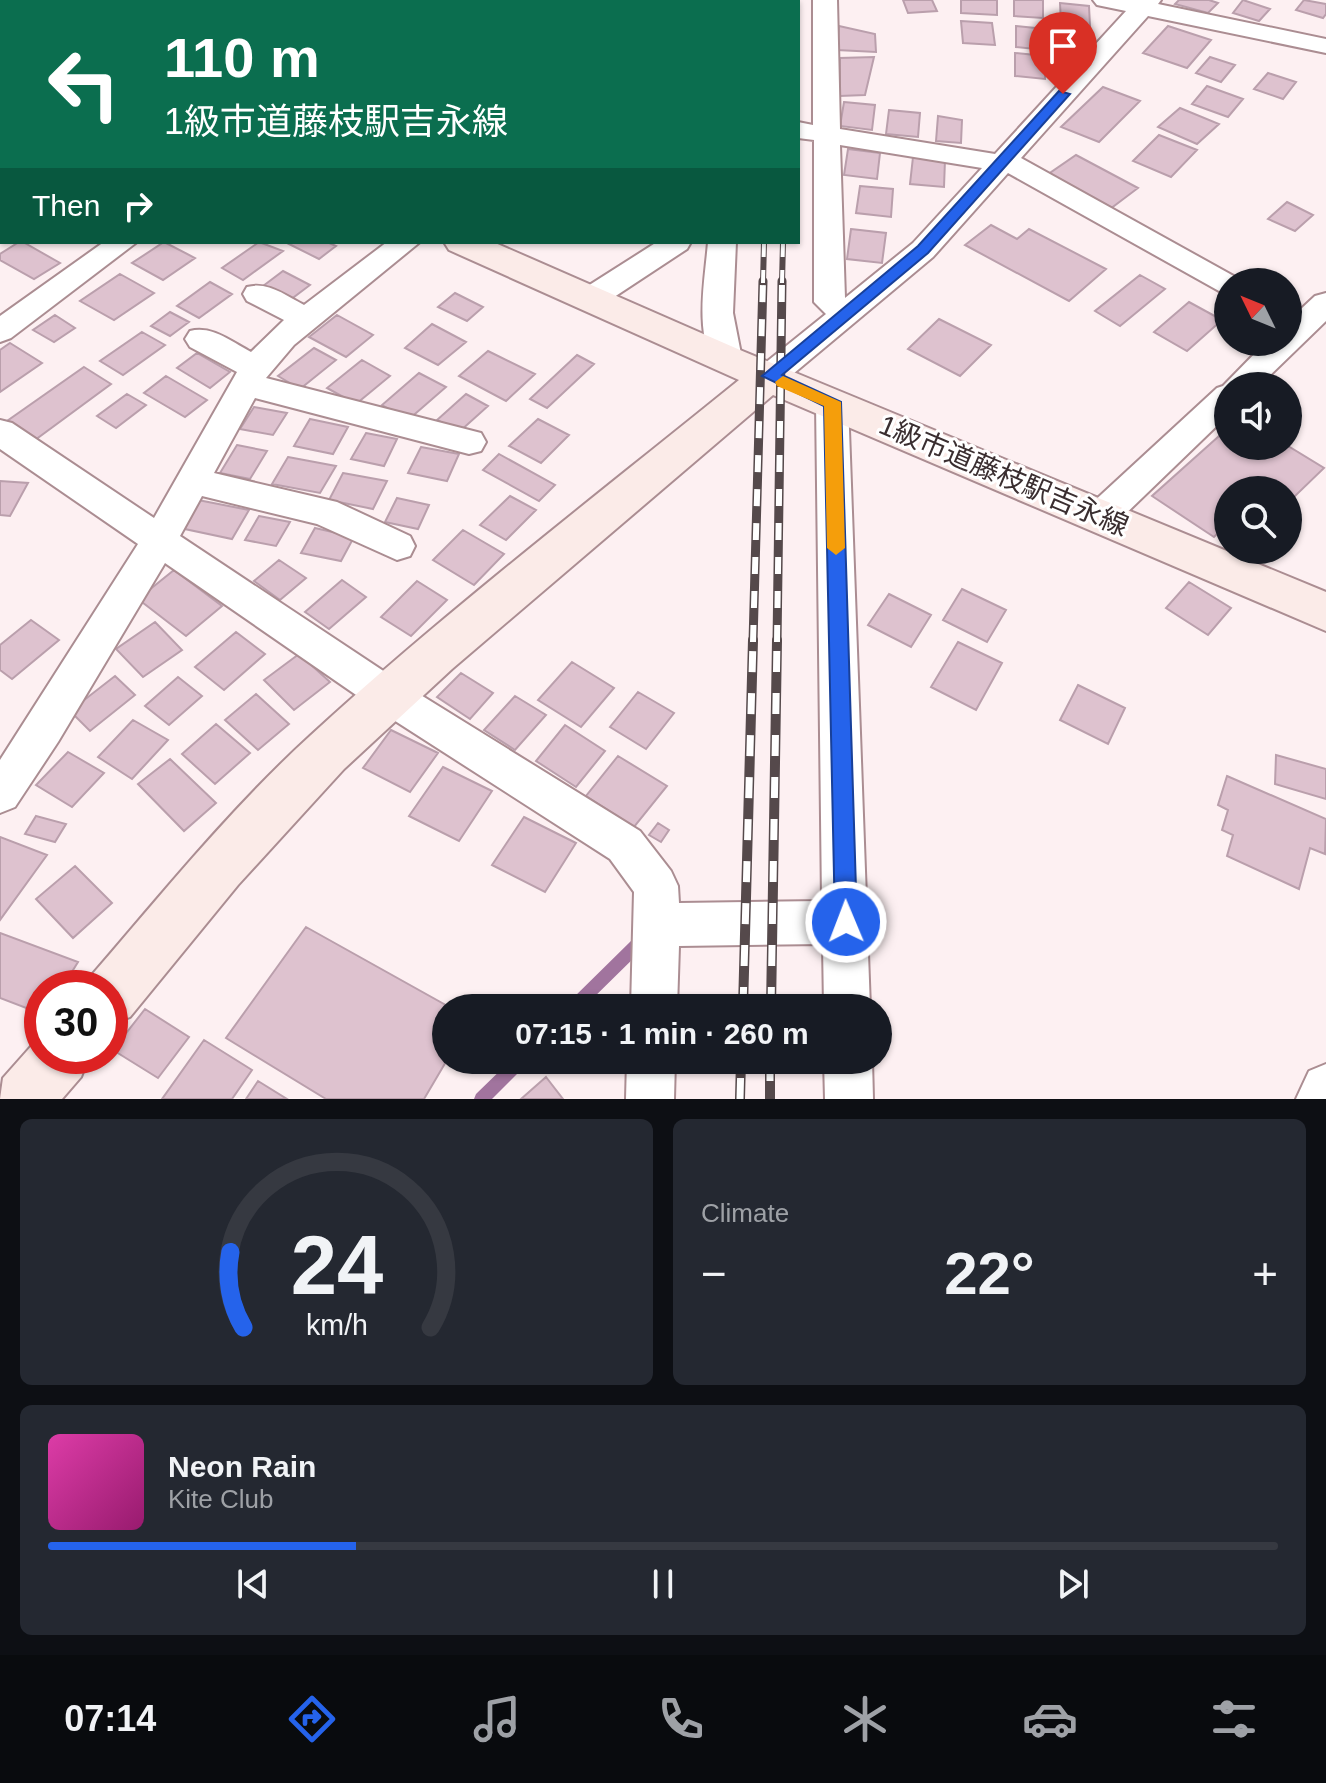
<!DOCTYPE html>
<html lang="en">
<head>
<meta charset="utf-8">
<style>
	:root { --surface:#171b24; --page:#242831; --text:#f1f3f6; --muted:#9ea1a6; --line:#363941; --accent:#2563eb }
	body { margin:0; font-family:Arial,"Noto Sans JP",sans-serif; background:var(--page); color:var(--text); height:100vh; display:flex; flex-direction:column; font-size:30px; white-space:nowrap }
	* { box-sizing:border-box; margin:0 }
	p { font-size:26px; color:var(--muted) }
	.icon { flex:none; width:44px; height:44px; fill:none; stroke:currentColor; stroke-width:2; stroke-linecap:round; stroke-linejoin:round }
	.map { position:relative; height:1099px; overflow:hidden }
	.panel { display:flex; flex-direction:column; gap:20px; padding:20px; background:#0d0f14; flex:1 }
	.panel>* { flex:none }
	.hud { position:absolute; left:0px; top:0px; width:800px; height:244px; box-shadow:0 2px 6px #0004; background:#0b6e4f; color:#fff; overflow:hidden }
	.needle { width:52px; rotate:313deg }
	.tools { position:absolute; left:1214px; top:268px; display:grid; gap:16px }
	.tools a { display:grid; place-items:center; width:88px; height:88px; border-radius:50%; background:var(--surface); box-shadow:0 2px 6px #0004; font-size:40px }
	.speed { position:absolute; left:24px; top:970px; display:flex; gap:16px; font-size:40px; font-weight:700; text-align:center }
	.speed>* { display:grid; place-content:center; width:104px; height:104px; border-radius:50%; background:var(--surface); box-shadow:0 2px 6px #0004; line-height:1 }
	.speed .limit { border:12px solid #d22; background:#fff; color:#111 }
	.pin { position:absolute; display:grid; place-items:center; width:68px; height:68px; color:#fff; margin:-82px -34px; border-radius:50% 50% 50% 0; rotate:-45deg; box-shadow:0 0 8px #0007 }
	.pin .icon { rotate:45deg }
	.me { position:absolute; width:88px; margin:-44px; rotate:359deg; stroke-linejoin:round; filter:drop-shadow(0 0 6px #0008) }
	.turn { display:flex; align-items:center; gap:28px; height:168px; padding:0 32px; font-size:36px }
	.turn .icon { width:104px; height:104px; stroke-width:2.5 }
	.turn b { display:block; font-size:56px; line-height:68px }
	.then { display:flex; align-items:center; height:76px; padding:0 32px; background:#0003; gap:16px; font-size:30px }
	.big { font-size:60px; font-weight:700; line-height:1.1 }
	.panel .card { flex:1; display:flex; flex-direction:column; justify-content:center; gap:12px; min-width:0; padding:0 28px; border-radius:12px; background:var(--page) }
	.panel .dial { align-items:center; gap:0 }
	.dial svg { height:208px; overflow:visible; fill:none; stroke:var(--line); stroke-width:7; stroke-linecap:round; text-anchor:middle }
	.dial text { fill:var(--text); stroke:none }
	.song { display:flex; align-items:center; gap:24px }
	.cover { width:96px; height:96px; border-radius:12px; background:linear-gradient(135deg,hsl(320 70% 55%),hsl(320 70% 35%)) }
	.played { height:8px; border-radius:4px; background:linear-gradient(90deg,var(--accent) 25%,var(--line) 25%) }
	.keys { display:flex; justify-content:space-around; direction:ltr }
	.heat { display:flex; justify-content:space-between; align-items:center; font-size:44px; direction:ltr }
	.panel .tiles { flex:1; display:grid; gap:20px; grid-template-columns:1fr 1fr }
	.card:last-child { grid-column:span 2 }
	.trip { position:absolute; left:432px; top:994px; width:460px; height:80px; border-radius:40px; background:var(--surface); box-shadow:0 2px 6px #0004; font-weight:700; line-height:80px; text-align:center }
	.menu { display:flex; height:128px; justify-content:space-around; align-items:center; background:#090b0e; color:var(--muted) }
	.menu .icon { width:56px; height:56px }
	.menu .active { color:var(--accent) }
	.menu b { font-size:36px; color:var(--text) }
	.map>svg:first-child { display:block }
	.lines { fill:none; stroke-linecap:round; stroke-linejoin:round }
	.stream { fill:#a1749e; fill-rule:evenodd }
	.building { fill:#dec2cf; stroke:#ba9fac; stroke-width:2 }
	.street-casing { stroke:#ab8d92; stroke-width:4 }
	.secondary-casing { stroke:#ab8d92; stroke-width:4 }
	.street { fill:#fff; fill-rule:evenodd }
	.secondary { fill:#fbebe8; fill-rule:evenodd }
	.rail-far2-casing { stroke:#55494b; stroke-width:6 }
	.rail-far1-casing { stroke:#55494b; stroke-width:9 }
	.rail-casing { stroke:#55494b; stroke-width:10 }
	.rail-far2 { stroke:#fff; stroke-width:4; stroke-dasharray:13; stroke-linecap:butt }
	.rail-far1 { stroke:#fff; stroke-width:6; stroke-dasharray:17; stroke-linecap:butt }
	.rail { stroke:#fff; stroke-width:7; stroke-dasharray:21; stroke-linecap:butt }
	.route { fill:#2563eb; stroke:#184099; stroke-width:2 }
	.slow { fill:#f59e0b }
	.labels { text-anchor:middle; stroke-width:6; stroke-linejoin:round; paint-order:stroke }
	.street-label { font-size:28px; fill:#3a2e30; stroke:#fff }
</style>
</head>
<body>
<div class="map">
<svg width="1326" height="1099" viewBox="0 0 1326 1099">
	<rect width="100%" height="100%" fill="#fdf0f2"/>
	<g class="lines">
		<path class="stream" d="M 638,937 L 643,939 L 645,944 L 643,949 L 583,1008 L 566,1008 L 568,1003 L 633,939 Z
			M 511,1060 L 528,1060 L 526,1065 L 492,1099 L 474,1099 L 476,1094 Z"/>
	</g>
	<path class="building" d="M 903,0 L 932,0 L 937,11 L 908,13 Z
		M 961,0 L 997,0 L 997,15 L 961,13 Z
		M 1014,0 L 1043,0 L 1043,18 L 1014,16 Z
		M 1179,0 L 1209,0 L 1218,3 L 1208,13 L 1175,4 Z
		M 1243,0 L 1270,9 L 1259,21 L 1233,13 Z
		M 1304,0 L 1326,4 L 1326,14 L 1323,18 L 1296,10 Z
		M 1060,3 L 1089,6 L 1090,26 L 1061,23 Z
		M 961,21 L 992,23 L 995,45 L 963,43 Z
		M 839,26 L 875,34 L 876,52 L 837,50 Z
		M 1016,26 L 1045,29 L 1045,50 L 1016,47 Z
		M 1168,26 L 1211,40 L 1187,68 L 1143,53 Z
		M 1015,53 L 1045,56 L 1045,79 L 1015,76 Z
		M 874,57 L 865,95 L 840,96 L 840,58 Z
		M 1210,57 L 1235,65 L 1221,82 L 1196,73 Z
		M 1268,73 L 1296,82 L 1283,99 L 1254,89 Z
		M 1207,86 L 1243,99 L 1228,117 L 1192,104 Z
		M 1103,87 L 1140,101 L 1099,142 L 1061,127 Z
		M 844,102 L 875,105 L 872,130 L 840,126 Z
		M 1180,108 L 1219,124 L 1197,144 L 1158,127 Z
		M 889,110 L 920,113 L 918,137 L 886,134 Z
		M 938,116 L 962,120 L 961,143 L 936,141 Z
		M 1159,135 L 1197,150 L 1171,177 L 1133,161 Z
		M 848,149 L 880,153 L 877,179 L 844,175 Z
		M 1076,155 L 1138,188 L 1110,209 L 1047,175 Z
		M 913,157 L 945,160 L 944,187 L 910,184 Z
		M 860,186 L 893,189 L 891,217 L 856,213 Z
		M 1287,202 L 1313,215 L 1295,231 L 1268,219 Z
		M 991,225 L 1017,239 L 1029,229 L 1106,269 L 1069,301 L 965,245 Z
		M 851,229 L 886,233 L 882,263 L 847,259 Z
		M 19,242 L 23,242 L 60,263 L 34,279 L 0,260 L 0,254 Z
		M 164,242 L 195,258 L 163,280 L 132,263 Z
		M 259,242 L 283,251 L 243,280 L 222,268 Z
		M 285,242 L 327,242 L 336,246 L 319,259 Z
		M 283,271 L 310,285 L 290,300 L 263,286 Z
		M 120,274 L 154,293 L 114,320 L 80,301 Z
		M 1140,275 L 1165,289 L 1120,326 L 1095,311 Z
		M 210,282 L 232,294 L 199,318 L 177,306 Z
		M 455,293 L 483,307 L 467,321 L 438,307 Z
		M 1189,302 L 1222,320 L 1187,351 L 1154,332 Z
		M 170,312 L 189,322 L 170,336 L 151,326 Z
		M 55,315 L 75,328 L 54,342 L 33,330 Z
		M 337,315 L 373,335 L 346,357 L 309,337 Z
		M 939,319 L 991,345 L 960,376 L 908,349 Z
		M 432,324 L 466,342 L 438,365 L 405,348 Z
		M 142,332 L 165,345 L 123,375 L 100,361 Z
		M 10,343 L 42,363 L 0,392 L 0,350 Z
		M 314,348 L 336,360 L 300,389 L 278,376 Z
		M 488,351 L 535,374 L 506,401 L 459,376 Z
		M 197,353 L 230,372 L 210,388 L 177,368 Z
		M 577,355 L 594,364 L 547,408 L 530,399 Z
		M 362,360 L 390,376 L 356,404 L 327,388 Z
		M 84,367 L 111,384 L 35,440 L 7,421 Z
		M 419,373 L 446,387 L 408,420 L 382,405 Z
		M 166,376 L 207,400 L 185,417 L 144,393 Z
		M 127,394 L 146,405 L 116,428 L 97,416 Z
		M 466,394 L 488,406 L 459,432 L 437,420 Z
		M 254,407 L 287,413 L 273,435 L 240,429 Z
		M 310,419 L 348,427 L 333,454 L 294,446 Z
		M 538,419 L 569,435 L 541,463 L 509,446 Z
		M 1228,428 L 1228,446 L 1288,446 L 1324,468 L 1293,498 L 1288,490 L 1270,483 L 1263,490 L 1228,490 L 1228,523 L 1214,537 L 1152,496 Z
		M 366,433 L 397,439 L 384,466 L 351,459 Z
		M 237,445 L 267,451 L 250,479 L 220,473 Z
		M 421,447 L 459,454 L 447,481 L 408,473 Z
		M 499,454 L 555,485 L 539,501 L 483,470 Z
		M 288,457 L 336,466 L 320,493 L 272,484 Z
		M 343,473 L 387,481 L 373,509 L 329,500 Z
		M 0,481 L 28,483 L 10,516 L 0,515 Z
		M 510,496 L 536,510 L 506,540 L 480,525 Z
		M 397,498 L 429,505 L 418,529 L 385,522 Z
		M 198,500 L 249,510 L 232,539 L 180,528 Z
		M 259,516 L 290,522 L 276,546 L 245,540 Z
		M 315,528 L 354,537 L 341,561 L 301,553 Z
		M 463,530 L 504,554 L 474,585 L 433,560 Z
		M 279,560 L 306,578 L 280,600 L 254,581 Z
		M 174,570 L 222,606 L 186,636 L 138,599 Z
		M 342,580 L 366,597 L 329,629 L 305,612 Z
		M 417,581 L 447,600 L 411,636 L 381,617 Z
		M 1189,582 L 1231,608 L 1208,635 L 1166,608 Z
		M 962,589 L 1006,610 L 987,642 L 943,620 Z
		M 889,594 L 931,615 L 911,647 L 868,625 Z
		M 31,620 L 59,640 L 12,679 L 0,670 L 0,645 Z
		M 155,622 L 182,650 L 143,677 L 116,649 Z
		M 236,632 L 265,654 L 224,690 L 195,667 Z
		M 958,642 L 1002,663 L 976,710 L 931,687 Z
		M 299,654 L 330,682 L 294,710 L 264,680 Z
		M 572,662 L 614,688 L 581,727 L 538,700 Z
		M 461,673 L 493,693 L 470,719 L 437,697 Z
		M 115,676 L 135,695 L 90,731 L 70,711 Z
		M 178,677 L 202,696 L 169,725 L 145,706 Z
		M 1078,685 L 1125,708 L 1108,744 L 1060,720 Z
		M 638,692 L 674,713 L 646,749 L 610,727 Z
		M 256,694 L 289,724 L 258,750 L 225,720 Z
		M 515,696 L 546,715 L 515,750 L 484,730 Z
		M 133,720 L 168,740 L 132,779 L 98,757 Z
		M 216,724 L 250,753 L 215,784 L 182,754 Z
		M 565,725 L 605,751 L 576,787 L 536,761 Z
		M 391,730 L 438,753 L 410,792 L 363,768 Z
		M 68,752 L 104,773 L 72,807 L 36,785 Z
		M 1276,755 L 1326,769 L 1326,799 L 1275,784 Z
		M 618,756 L 667,786 L 634,827 L 586,796 Z
		M 170,759 L 216,803 L 184,831 L 138,784 Z
		M 443,767 L 492,791 L 459,841 L 409,816 Z
		M 1227,776 L 1326,819 L 1325,854 L 1310,848 L 1299,889 L 1227,856 L 1233,835 L 1222,830 L 1228,810 L 1218,805 Z
		M 36,816 L 66,824 L 55,842 L 25,834 Z
		M 524,817 L 576,843 L 545,892 L 492,865 Z
		M 658,823 L 669,830 L 661,842 L 649,835 Z
		M 0,837 L 47,855 L 0,920 Z
		M 75,866 L 112,903 L 73,938 L 36,899 Z
		M 306,927 L 451,1008 L 446,1008 L 447,1060 L 424,1099 L 326,1099 L 226,1038 Z
		M 0,933 L 78,962 L 62,988 L 42,988 L 42,1014 L 0,998 Z
		M 145,1009 L 189,1037 L 158,1078 L 113,1050 Z
		M 204,1040 L 252,1070 L 232,1099 L 162,1099 Z
		M 546,1077 L 563,1099 L 521,1099 Z
		M 258,1081 L 287,1099 L 246,1099 Z"/>
	<g class="lines">
		<g class="street-casing">
			<path id="street" d="M 613,0 L 640,0 L 642,2 L 615,2 Z
				M 727,0 L 751,0 L 751,2 L 727,2 Z
				M 813,0 L 837,0 L 840,129 L 995,154 L 1126,11 L 1097,5 L 1093,0 L 1161,0 L 1158,4 L 1326,39 L 1326,53 L 1148,16 L 1021,158 L 1239,279 L 1240,282 L 1228,282 L 1228,296 L 1008,173 L 933,257 L 781,384 L 770,387 L 759,384 L 754,376 L 759,368 L 826,314 L 814,302 L 814,140 L 798,138 L 798,122 L 813,125 ZM 840,145 L 982,168 L 913,243 L 845,298 Z
				M 0,133 L 2,133 L 0,151 Z
				M 104,242 L 137,242 L 11,338 L 0,342 L 0,316 Z
				M 387,242 L 420,242 L 294,345 L 266,378 L 481,433 L 486,442 L 481,451 L 469,454 L 255,398 L 214,473 L 337,502 L 410,536 L 415,546 L 410,556 L 397,560 L 317,524 L 202,496 L 180,536 L 403,684 L 640,831 L 671,871 L 678,886 L 679,903 L 822,901 L 816,402 L 820,394 L 832,390 L 844,394 L 848,402 L 870,1008 L 824,1008 L 823,944 L 679,946 L 677,1008 L 631,1008 L 634,892 L 610,859 L 375,708 L 165,563 L 58,742 L 15,807 L 0,813 L 0,760 L 138,544 L 0,449 L 0,420 L 12,423 L 154,518 L 237,372 L 190,347 L 185,339 L 190,331 C 212,325 232,342 251,352 L 284,320 L 247,301 L 243,294 L 247,287 C 268,281 286,296 304,305 Z
				M 657,242 L 691,242 L 687,249 L 602,305 L 591,308 L 580,305 L 576,298 L 580,291 Z
				M 708,242 L 736,242 L 733,313 L 742,359 L 737,367 L 726,370 L 715,367 C 694,332 705,280 708,242 Z
				M 1326,293 L 1326,321 L 1259,386 L 1228,386 L 1228,415 L 1114,525 L 1102,529 L 1090,525 L 1084,515 L 1090,505 L 1217,388 L 1223,386 L 1266,342 L 1288,342 L 1288,321 L 1315,296 Z
				M 627,1060 L 675,1060 L 674,1099 L 626,1099 Z
				M 824,1060 L 872,1060 L 873,1099 L 825,1099 Z
				M 1326,1064 L 1326,1099 L 1296,1099 L 1309,1071 Z"/>
		</g>
		<g class="secondary-casing">
			<path id="secondary" d="M 0,29 L 2,30 L 2,48 L 0,47 Z
				M 444,242 L 493,242 L 740,350 L 1326,592 L 1326,631 L 773,395 L 452,669 L 344,769 L 238,885 L 130,1017 L 110,1025 L 110,988 L 85,988 L 90,977 C 161,895 230,809 310,736 C 447,610 595,497 739,380 L 449,250 Z
				M 42,1034 L 42,1056 L 89,1056 L 81,1077 L 62,1099 L 0,1099 L 3,1078 Z"/>
		</g>
		<use href="#street" class="street"/>
		<use href="#secondary" class="secondary"/>
		<g class="rail-far2-casing">
			<path id="rail-far2" d="M 763,283 L 764,242
				M 782,283 L 783,242"/>
		</g>
		<g class="rail-far1-casing">
			<path id="rail-far1" d="M 753,642 L 763,281
				M 777,642 L 782,281"/>
		</g>
		<g class="rail-casing">
			<path id="rail" d="M 743,1008 L 753,640
				M 771,1008 L 777,640
				M 770,1060 L 770,1099
				M 740,1099 L 741,1060"/>
		</g>
		<use href="#rail-far2" class="rail-far2"/>
		<use href="#rail-far1" class="rail-far1"/>
		<use href="#rail" class="rail"/>
	</g>
	<path class="route" d="M 1059,91 L 1070,94 L 928,253 L 782,375 L 841,402 L 857,922 L 854,930 L 846,933 L 838,930 L 835,922 L 824,406 L 762,376 L 918,246 Z"/>
	<path class="slow" d="M 783,376 L 841,402 L 845,548 L 836,555 L 827,548 L 824,406 L 777,386 L 775,382 Z"/>
	<g class="labels">
		<g class="street-label">
			<text transform="translate(1004 475) rotate(23)" y="10">1級市道藤枝駅吉永線</text>
		</g>
	</g>
</svg>
<div class="tools">
<a><svg class="needle" viewBox="-14 -14 28 28"><path d="M0-13l5 13h-10z" fill="#e53935"/><path d="M0 13l5-13h-10z" fill="#9ea1a6"/></svg></a>
<a><svg class="icon" aria-label="sound" viewBox="0 0 24 24"><path d="M4 9h4l5-4v14l-5-4H4zM17 9q2 3 0 6"/></svg></a>
<a><svg class="icon" aria-label="search" viewBox="0 0 24 24"><circle cx="10" cy="10" r="6"/><path d="M15 15l6 6"/></svg></a>
</div>
<div class="speed"><div class="limit">30</div></div>
<div class="pin" style="left:1063px;top:94px;background:#d93025"><svg class="icon" aria-label="arrive" viewBox="0 0 24 24"><path d="M6 21V4h12l-3 4 3 4H6"/></svg></div>
<svg class="me" style="left:846px;top:922px" viewBox="-20 -20 40 40"><circle r="17" fill="#2563eb" stroke="#fff" stroke-width="3"/><path d="M0-11L8 9 0 5-8 9z" fill="#fff"/></svg>
<div class="trip">07:15 · 1 min · 260 m</div>
<div class="hud">
<div class="turn"><svg class="icon" aria-label="left" viewBox="0 0 24 24"><path d="M17 20v-9H6M10 6l-5 5 5 5"/></svg><div><b>110 m</b>1級市道藤枝駅吉永線</div></div>
<div class="then">Then<svg class="icon" aria-label="right" viewBox="0 0 24 24"><path d="M7 20v-9h11M14 6l5 5-5 5"/></svg></div>
</div>
</div>
<section class="panel">
<div class="tiles">
<div class="card dial"><svg viewBox="0 0 100 80">
<path d="M14 69A42 42 0 1 1 86 69"/>
<path d="M14 69A42 42 0 0 1 9 40" stroke="#2563eb"/>
<text x="50" y="56" font-size="32" font-weight="700">24</text>
<text x="50" y="72" font-size="11">km/h</text>
</svg></div>
<div class="card"><p>Climate</p>
<div class="heat"><a>−</a><b class="big">22°</b><a>+</a></div>
</div>
<div class="card">
<div class="song"><i class="cover"></i><div><b>Neon Rain</b><p>Kite Club</p></div></div>
<div class="played"></div>
<div class="keys"><svg class="icon" aria-label="previous" viewBox="0 0 24 24"><path d="M18 5L8 12l10 7zM5 5v14"/></svg><svg class="icon" aria-label="pause" viewBox="0 0 24 24"><path d="M8 5v14M16 5v14"/></svg><svg class="icon" aria-label="next" viewBox="0 0 24 24"><path d="M6 5l10 7-10 7zM19 5v14"/></svg></div>
</div>
</div>
</section>
<nav class="menu">
<b>07:14</b>
<svg class="icon active" aria-label="directions" viewBox="0 0 24 24"><path d="M12 3l9 9-9 9-9-9zM9 14v-3h6M13 9l2 2-2 2"/></svg>
<svg class="icon" aria-label="music" viewBox="0 0 24 24"><path d="M9 18V5l10-2v13"/><circle cx="6" cy="18" r="3"/><circle cx="16" cy="16" r="3"/></svg>
<svg class="icon" aria-label="phone" viewBox="0 0 24 24"><path d="M5 4h4l2 5-3 2q2 4 5 5l2-3 5 2v4C11 20 4 13 5 4z"/></svg>
<svg class="icon" aria-label="climate" viewBox="0 0 24 24"><path d="M12 3v18M4 7l16 10M4 17L20 7"/></svg>
<svg class="icon" aria-label="car" viewBox="0 0 24 24"><path d="M5 17H2v-5l4-1 3-4h7l3 4 3 1v5h-3M9 17h6M6 11h13"/><circle cx="7" cy="17" r="2"/><circle cx="17" cy="17" r="2"/></svg>
<svg class="icon" aria-label="filters" viewBox="0 0 24 24"><path d="M4 7h16M4 17h16"/><circle cx="9" cy="7" r="2"/><circle cx="15" cy="17" r="2"/></svg>
</nav>
</body>
</html>
